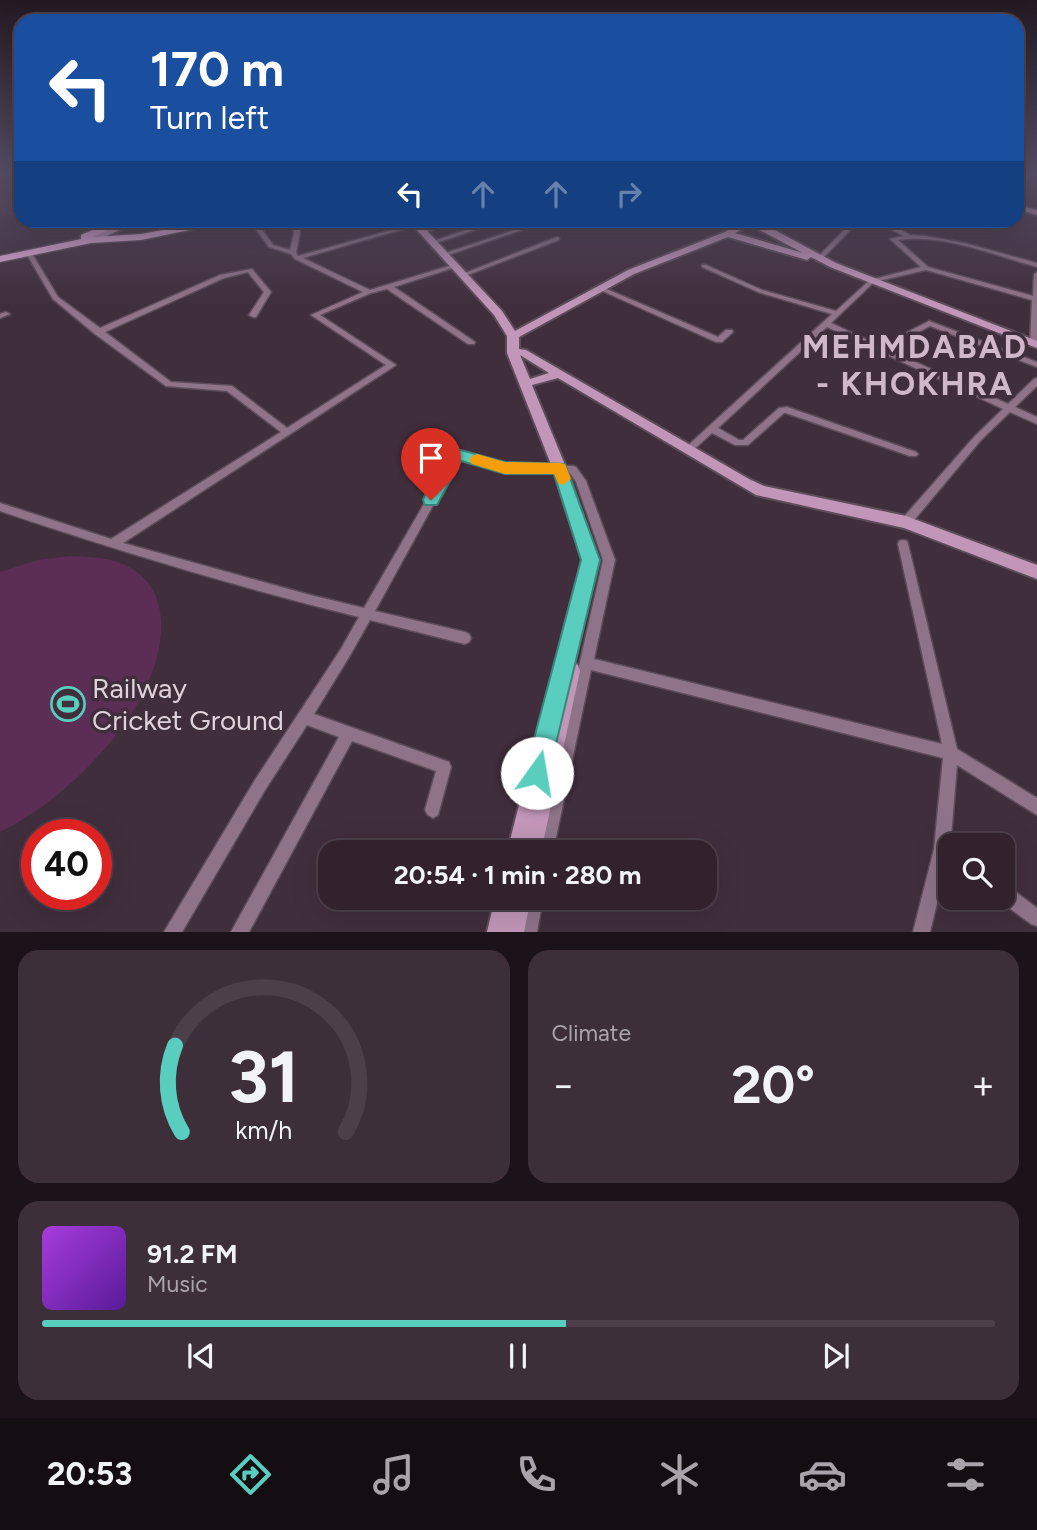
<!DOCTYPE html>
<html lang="en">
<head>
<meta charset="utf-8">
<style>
	:root { --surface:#31222e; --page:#3d2f3a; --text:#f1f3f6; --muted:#a8a4aa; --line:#4c3f4a; --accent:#59cebf }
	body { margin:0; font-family:Figtree,sans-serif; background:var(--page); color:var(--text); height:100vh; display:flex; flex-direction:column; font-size:26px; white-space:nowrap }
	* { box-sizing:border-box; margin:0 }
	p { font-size:23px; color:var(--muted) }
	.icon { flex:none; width:38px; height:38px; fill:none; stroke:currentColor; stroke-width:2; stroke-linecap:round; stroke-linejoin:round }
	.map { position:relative; height:932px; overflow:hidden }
	.panel { display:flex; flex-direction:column; gap:18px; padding:18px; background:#1b1319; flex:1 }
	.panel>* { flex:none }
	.top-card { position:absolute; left:14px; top:14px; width:1010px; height:214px; border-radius:21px; box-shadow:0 7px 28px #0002,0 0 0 2px var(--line); background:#1a4fa0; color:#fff; overflow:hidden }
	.controls { position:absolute; left:938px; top:833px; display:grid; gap:14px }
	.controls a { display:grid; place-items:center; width:77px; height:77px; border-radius:14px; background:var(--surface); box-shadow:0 7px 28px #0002,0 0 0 2px var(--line); font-size:35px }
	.speed { position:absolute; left:21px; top:819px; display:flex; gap:14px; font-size:35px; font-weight:700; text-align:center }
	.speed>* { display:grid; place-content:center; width:91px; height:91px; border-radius:50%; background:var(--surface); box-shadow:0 7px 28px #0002,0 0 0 2px var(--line); line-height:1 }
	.speed .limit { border:10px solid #d22; background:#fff; color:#111 }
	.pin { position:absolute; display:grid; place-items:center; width:60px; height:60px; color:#fff; margin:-72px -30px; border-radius:50% 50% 50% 0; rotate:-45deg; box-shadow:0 0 7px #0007 }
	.pin .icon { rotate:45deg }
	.me { position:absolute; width:77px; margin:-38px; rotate:13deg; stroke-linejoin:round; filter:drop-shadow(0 0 5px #0008) }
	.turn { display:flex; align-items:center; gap:24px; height:147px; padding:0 21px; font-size:32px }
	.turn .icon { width:91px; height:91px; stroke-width:2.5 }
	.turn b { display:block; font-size:49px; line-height:60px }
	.lanes { display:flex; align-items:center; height:66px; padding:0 21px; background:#0003; justify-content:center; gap:35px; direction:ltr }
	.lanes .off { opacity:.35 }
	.big { font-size:52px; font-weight:700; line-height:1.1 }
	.panel .tile { flex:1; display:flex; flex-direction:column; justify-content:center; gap:10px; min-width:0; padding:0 24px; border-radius:21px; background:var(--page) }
	.panel .dial { align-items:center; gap:0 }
	.dial svg { height:182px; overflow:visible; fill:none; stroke:var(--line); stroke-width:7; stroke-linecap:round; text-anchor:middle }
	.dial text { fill:var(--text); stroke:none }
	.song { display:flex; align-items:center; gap:21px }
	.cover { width:84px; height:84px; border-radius:10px; background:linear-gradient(135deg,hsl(280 70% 55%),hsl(270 70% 35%)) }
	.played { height:7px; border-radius:4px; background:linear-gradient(90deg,var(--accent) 55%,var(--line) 55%) }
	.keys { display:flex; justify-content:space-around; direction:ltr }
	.heat { display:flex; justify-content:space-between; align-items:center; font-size:38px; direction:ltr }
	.panel .tiles { flex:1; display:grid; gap:18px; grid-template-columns:1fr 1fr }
	.tile:last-child { grid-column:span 2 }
	.trip { position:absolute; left:318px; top:840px; width:399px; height:70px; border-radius:21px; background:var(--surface); box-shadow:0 7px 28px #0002,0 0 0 2px var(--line); font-weight:700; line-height:70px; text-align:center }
	.tab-bar { display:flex; height:112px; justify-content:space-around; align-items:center; background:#140e12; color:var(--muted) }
	.tab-bar .icon { width:49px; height:49px }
	.tab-bar .current { color:var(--accent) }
	.tab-bar b { font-size:32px; color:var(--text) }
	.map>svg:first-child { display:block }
	.built { fill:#4e3549 }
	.green { fill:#5c2e55 }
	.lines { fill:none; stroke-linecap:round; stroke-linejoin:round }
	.street-casing { stroke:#5d4c59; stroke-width:3 }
	.secondary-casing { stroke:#5d4c59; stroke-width:4 }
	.primary-casing { stroke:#5d4c59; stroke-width:3 }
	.street { fill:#8f7489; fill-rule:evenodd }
	.secondary { fill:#c196b8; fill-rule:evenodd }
	.primary { fill:#e7b0dc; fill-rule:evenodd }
	.route { fill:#59cebf; stroke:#3a867c; stroke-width:2 }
	.slow { fill:#f59e0b }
	.labels { text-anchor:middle; stroke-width:7; stroke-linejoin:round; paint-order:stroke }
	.near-poi-label { font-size:28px; fill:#ded2db; stroke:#412e3d; text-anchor:start }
	.district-label { font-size:32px; font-weight:bold; letter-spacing:2px; fill:#d0b8cb; stroke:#412e3d }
</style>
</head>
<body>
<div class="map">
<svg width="1037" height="932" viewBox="0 0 1037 932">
	<rect width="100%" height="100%" fill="#412e3d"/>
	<path class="built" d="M 0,173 L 21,173 L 21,213 L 0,217 Z"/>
	<path class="green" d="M 71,556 C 89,557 107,557 123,564 C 189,594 156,681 125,723 C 93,767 49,808 0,832 L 0,572 L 38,560 Z"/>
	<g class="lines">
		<g class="street-casing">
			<path id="street" d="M 1025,173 L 1030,173 L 1026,180 L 1022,180 Z
				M 249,220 L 255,220 L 273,245 L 290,250 L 294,233 L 292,220 L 298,220 L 300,233 L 296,253 L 298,256 L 417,223 L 417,225 L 303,258 L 370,290 L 452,265 L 456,265 L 456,267 L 394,287 L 475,342 L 474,344 L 468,344 L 387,289 L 371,293 L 320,315 L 396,365 L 123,543 L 310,595 L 364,608 L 454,452 L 457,451 L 505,464 L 573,466 L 576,467 L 586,481 L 615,560 L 594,659 L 942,744 L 898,544 L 899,541 L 903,540 L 907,541 L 908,544 L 957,749 L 1037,798 L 1037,815 L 957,765 L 950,849 L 930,932 L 913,932 L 934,849 L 943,758 L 591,670 L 553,852 L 537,852 L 603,560 L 576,482 L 570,473 L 505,472 L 459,458 L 375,611 L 465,632 L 469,634 L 471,638 L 469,642 L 465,644 L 370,620 L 349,657 L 314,714 L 449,762 L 451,767 L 438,815 L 433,818 L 428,815 L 425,810 L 436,771 L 352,741 L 249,932 L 231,932 L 339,737 L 307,725 L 265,790 L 182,932 L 164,932 L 255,780 L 341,649 L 359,617 C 238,587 118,551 0,511 L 0,503 L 111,539 L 281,432 L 227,391 L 166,386 L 95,334 L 53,299 L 26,253 L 31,252 L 58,297 L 100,328 L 220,275 L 252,269 L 271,292 L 256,317 L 253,317 L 249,315 L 264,292 L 248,272 L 224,278 L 105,332 L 171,382 L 232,386 L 287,428 L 386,365 L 311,315 L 363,292 L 295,259 L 291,254 L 269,247 Z
				M 449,220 L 459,220 L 423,233 L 418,232 Z
				M 495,220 L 505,220 L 433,244 L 428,243 Z
				M 839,220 L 882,223 L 900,229 L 910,235 L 925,236 L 964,243 L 1037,263 L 1037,267 C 993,255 944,233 898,240 L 928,267 L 1033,296 L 1034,274 L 1037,272 L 1037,346 L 1031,346 L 1030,344 L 1032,300 L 926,270 L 874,282 L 831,323 L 881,346 L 929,321 L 1037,362 L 1037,367 L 930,326 L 887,349 L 1008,404 L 1034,379 L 1037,378 L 1037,386 L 1015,407 L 1037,417 L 1037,424 L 1010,412 L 981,440 L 910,525 L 906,526 L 902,525 L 901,522 L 902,519 L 975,436 L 1003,409 L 827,327 L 718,428 L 739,440 L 743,440 L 779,408 L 787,407 L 916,452 L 918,454 L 916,456 L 910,456 L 786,413 L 784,413 L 748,445 L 735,445 L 712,433 L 691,452 L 688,453 L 683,450 L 832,314 L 758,292 L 702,267 L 702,265 L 706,265 L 762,290 L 836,311 L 870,280 L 921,267 L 890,239 L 904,236 L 888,228 L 856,224 L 822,259 L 818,259 L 818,257 L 850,224 Z
				M 538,222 L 543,223 L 445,256 L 440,255 Z
				M 557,237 L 559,238 L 559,240 L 465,276 L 460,275 Z
				M 598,287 L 602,287 L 718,337 L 726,330 L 732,330 L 733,332 L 722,342 L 716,342 L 598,289 Z
				M 6,312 L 10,314 L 0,318 L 0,314 Z
				M 1003,885 L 1009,887 L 1037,908 L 1037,926 L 1031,924 L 997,899 L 1003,898 Z
				M 527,898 L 543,898 L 537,932 L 520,932 Z"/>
		</g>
		<g class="secondary-casing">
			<path id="secondary" d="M 1017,205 L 1037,210 L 1037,215 L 1017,209 Z
				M 129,220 L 141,220 L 94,242 L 88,242 L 81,236 L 85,233 L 92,237 Z
				M 408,220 L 417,220 L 502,311 L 515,331 L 628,270 L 725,232 L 745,220 L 756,220 L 836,263 L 1037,341 L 1037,348 L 830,267 L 811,257 L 807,260 L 728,237 L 634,274 L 519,337 L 519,349 L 526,350 L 749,479 L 764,486 L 906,516 L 1037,565 L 1037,579 L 904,528 L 756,495 L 558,378 L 532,385 L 568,472 L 598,560 L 574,663 L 578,665 L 580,671 L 541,852 L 507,852 L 582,560 L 554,472 L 507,353 L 507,336 L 494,315 ZM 750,225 L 803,253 L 735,233 ZM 520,355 L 549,373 L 530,379 Z
				M 495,898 L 531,898 L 524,932 L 487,932 Z"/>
		</g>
		<g class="primary-casing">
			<path id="primary" d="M 116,220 L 129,220 L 93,237 L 141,234 L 216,220 L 238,220 L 141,240 L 91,243 L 0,262 L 0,256 L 81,239 L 81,235 Z"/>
		</g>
		<use href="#street" class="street"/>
		<use href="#secondary" class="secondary"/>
		<use href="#primary" class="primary"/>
	</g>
	<linearGradient id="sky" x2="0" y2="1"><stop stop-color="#241922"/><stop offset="0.57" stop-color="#544c62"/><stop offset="1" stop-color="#544c62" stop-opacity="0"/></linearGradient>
	<rect width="1037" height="304" fill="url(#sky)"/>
	<path class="route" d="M 457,449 L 505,462 L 565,464 L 600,560 L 549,773 L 545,781 L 537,785 L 528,781 L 525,773 L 581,560 L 554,474 L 505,474 L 461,461 L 437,505 L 425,505 L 423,500 L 425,495 L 452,450 Z"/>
	<path class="slow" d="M 477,454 L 505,462 L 560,463 L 565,464 L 571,479 L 563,485 L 558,483 L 554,474 L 505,474 L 472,464 L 469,460 L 472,456 Z"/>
	<defs>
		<g id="stadium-ring" transform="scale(1.75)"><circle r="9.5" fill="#412e3d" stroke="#59cebf" stroke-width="1.5"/><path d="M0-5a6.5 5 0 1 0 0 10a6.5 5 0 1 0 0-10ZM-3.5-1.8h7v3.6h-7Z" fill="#59cebf"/></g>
	</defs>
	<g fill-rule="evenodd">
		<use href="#stadium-ring" x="68" y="704"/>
	</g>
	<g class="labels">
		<g class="near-poi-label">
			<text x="92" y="698">Railway<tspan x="92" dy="32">Cricket Ground</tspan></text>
		</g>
		<g class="district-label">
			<text x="915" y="358">MEHMDABAD<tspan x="915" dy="37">- KHOKHRA</tspan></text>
		</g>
	</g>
</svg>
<div class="controls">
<a><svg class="icon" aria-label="search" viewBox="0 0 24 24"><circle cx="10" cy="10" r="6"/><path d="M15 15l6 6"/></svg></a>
</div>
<div class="speed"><div class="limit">40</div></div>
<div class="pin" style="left:431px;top:500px;background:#d93025"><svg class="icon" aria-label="arrive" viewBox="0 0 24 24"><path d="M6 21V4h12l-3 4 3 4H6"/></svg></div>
<svg class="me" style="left:537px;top:773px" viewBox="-20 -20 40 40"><circle r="19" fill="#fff"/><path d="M0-13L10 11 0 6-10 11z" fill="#59cebf"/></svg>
<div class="trip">20:54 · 1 min · 280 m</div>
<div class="top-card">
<div class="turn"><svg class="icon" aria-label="left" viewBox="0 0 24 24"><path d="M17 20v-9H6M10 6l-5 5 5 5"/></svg><div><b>170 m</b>Turn left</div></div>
<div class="lanes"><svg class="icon" aria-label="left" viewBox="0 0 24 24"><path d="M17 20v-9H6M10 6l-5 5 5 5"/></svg><svg class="icon off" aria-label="ahead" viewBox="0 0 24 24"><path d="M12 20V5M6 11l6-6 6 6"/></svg><svg class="icon off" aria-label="ahead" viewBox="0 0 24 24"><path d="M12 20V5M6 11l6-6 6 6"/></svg><svg class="icon off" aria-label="right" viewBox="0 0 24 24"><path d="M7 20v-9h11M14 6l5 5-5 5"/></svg></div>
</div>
</div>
<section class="panel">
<div class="tiles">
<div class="tile dial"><svg viewBox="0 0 100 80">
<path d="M14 69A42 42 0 1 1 86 69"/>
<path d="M14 69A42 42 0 0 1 11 31" stroke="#59cebf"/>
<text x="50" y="56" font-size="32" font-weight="700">31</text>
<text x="50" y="72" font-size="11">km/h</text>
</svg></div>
<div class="tile"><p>Climate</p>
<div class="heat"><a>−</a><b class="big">20°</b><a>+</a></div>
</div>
<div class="tile">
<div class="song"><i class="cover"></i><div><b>91.2 FM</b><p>Music</p></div></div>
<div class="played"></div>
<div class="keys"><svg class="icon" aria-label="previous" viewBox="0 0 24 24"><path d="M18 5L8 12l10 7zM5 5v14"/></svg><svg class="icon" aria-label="pause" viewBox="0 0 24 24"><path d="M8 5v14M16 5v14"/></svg><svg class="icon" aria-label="next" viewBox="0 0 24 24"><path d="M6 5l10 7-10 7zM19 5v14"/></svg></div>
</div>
</div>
</section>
<nav class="tab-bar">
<b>20:53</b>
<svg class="icon current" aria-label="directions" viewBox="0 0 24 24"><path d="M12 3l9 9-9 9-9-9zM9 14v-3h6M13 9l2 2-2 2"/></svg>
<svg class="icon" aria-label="music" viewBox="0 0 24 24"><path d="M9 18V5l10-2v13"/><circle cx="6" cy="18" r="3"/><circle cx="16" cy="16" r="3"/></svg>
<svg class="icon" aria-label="phone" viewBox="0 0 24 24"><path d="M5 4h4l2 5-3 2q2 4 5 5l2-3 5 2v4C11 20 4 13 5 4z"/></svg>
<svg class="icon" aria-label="climate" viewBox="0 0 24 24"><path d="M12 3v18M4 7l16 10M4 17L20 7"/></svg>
<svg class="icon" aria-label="car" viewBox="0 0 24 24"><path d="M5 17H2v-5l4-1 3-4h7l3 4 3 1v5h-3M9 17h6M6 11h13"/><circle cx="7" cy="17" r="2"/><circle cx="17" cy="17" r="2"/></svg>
<svg class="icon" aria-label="filters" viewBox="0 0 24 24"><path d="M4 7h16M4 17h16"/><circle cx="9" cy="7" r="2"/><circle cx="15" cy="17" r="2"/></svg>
</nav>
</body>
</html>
